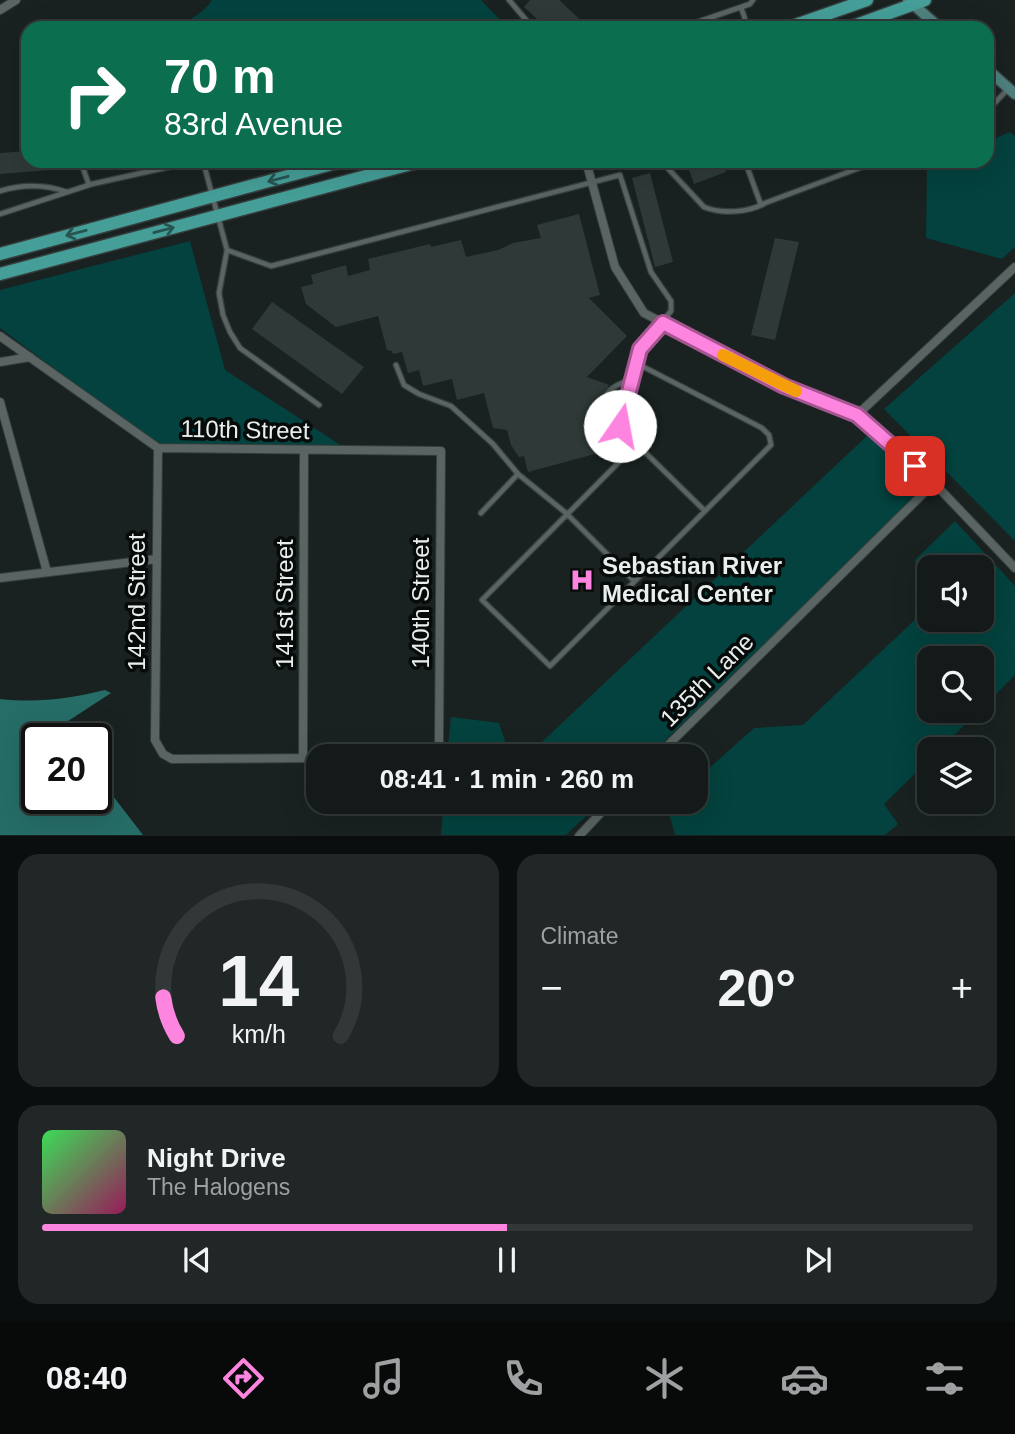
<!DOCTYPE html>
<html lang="en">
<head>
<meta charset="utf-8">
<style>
	:root { --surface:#131a19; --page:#202726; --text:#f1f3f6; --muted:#9da1a2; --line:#323838; --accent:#fe85df }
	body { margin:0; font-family:Arial,sans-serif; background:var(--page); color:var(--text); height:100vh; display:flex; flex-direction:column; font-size:26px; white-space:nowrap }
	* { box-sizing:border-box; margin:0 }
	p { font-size:23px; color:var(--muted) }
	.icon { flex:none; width:38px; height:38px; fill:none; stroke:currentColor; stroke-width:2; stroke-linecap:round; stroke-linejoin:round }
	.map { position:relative; height:836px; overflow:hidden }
	.panel { display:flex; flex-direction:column; gap:18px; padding:18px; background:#0a0e0e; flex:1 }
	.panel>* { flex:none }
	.hud { position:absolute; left:21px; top:21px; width:973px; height:147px; border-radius:21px; box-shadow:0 7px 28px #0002,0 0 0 2px var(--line); background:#0b6e4f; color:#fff; overflow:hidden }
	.buttons { position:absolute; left:917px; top:555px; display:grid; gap:14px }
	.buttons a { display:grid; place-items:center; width:77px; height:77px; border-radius:14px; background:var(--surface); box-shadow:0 7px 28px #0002,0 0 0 2px var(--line); font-size:35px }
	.speed { position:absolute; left:21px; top:723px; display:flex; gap:14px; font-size:35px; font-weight:700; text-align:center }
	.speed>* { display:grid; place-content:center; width:91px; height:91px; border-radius:50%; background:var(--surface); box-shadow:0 7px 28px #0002,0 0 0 2px var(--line); line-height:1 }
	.speed .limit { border:4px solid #111; border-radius:10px; background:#fff; color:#111 }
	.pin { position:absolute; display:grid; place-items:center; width:60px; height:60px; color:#fff; margin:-30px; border-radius:14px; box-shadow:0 4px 10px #0006 }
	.me { position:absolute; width:77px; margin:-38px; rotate:12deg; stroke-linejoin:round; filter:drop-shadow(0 0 5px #0008) }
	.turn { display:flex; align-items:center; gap:24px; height:147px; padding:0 28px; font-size:32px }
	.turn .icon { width:91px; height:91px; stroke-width:2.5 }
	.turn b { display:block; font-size:49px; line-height:60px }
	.big { font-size:52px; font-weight:700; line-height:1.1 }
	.panel .widget { flex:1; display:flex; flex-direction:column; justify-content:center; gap:10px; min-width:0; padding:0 24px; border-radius:21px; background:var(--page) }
	.panel .dial { align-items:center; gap:0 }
	.dial svg { height:182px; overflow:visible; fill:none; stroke:var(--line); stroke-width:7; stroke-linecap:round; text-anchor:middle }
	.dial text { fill:var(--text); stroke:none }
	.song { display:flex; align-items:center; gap:21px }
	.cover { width:84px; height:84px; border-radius:10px; background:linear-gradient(135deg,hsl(130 70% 55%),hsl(330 70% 35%)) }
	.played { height:7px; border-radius:4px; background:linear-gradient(90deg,var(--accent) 50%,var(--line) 50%) }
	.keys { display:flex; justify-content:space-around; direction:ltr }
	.heat { display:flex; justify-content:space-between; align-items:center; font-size:38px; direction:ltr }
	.panel .tiles { flex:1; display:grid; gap:18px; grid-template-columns:1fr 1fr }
	.widget:last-child { grid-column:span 2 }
	.trip { position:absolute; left:306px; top:744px; width:402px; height:70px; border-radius:21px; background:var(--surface); box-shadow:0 7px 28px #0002,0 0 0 2px var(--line); font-weight:700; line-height:70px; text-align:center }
	.dock { display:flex; height:112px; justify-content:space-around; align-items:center; background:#080a0a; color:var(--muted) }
	.dock .icon { width:49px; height:49px }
	.dock .current { color:var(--accent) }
	.dock b { font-size:32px; color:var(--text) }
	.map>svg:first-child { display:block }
	.green { fill:#03423e; fill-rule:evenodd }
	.water { fill:#266d67 }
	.building { fill:#2f3a38 }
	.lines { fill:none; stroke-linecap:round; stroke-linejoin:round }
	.lane-casing { stroke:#363e3d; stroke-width:7 }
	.street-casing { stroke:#363e3d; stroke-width:10 }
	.secondary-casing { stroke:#363e3d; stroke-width:13 }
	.primary-casing { stroke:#363e3d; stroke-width:15 }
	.lane { stroke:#596463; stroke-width:4.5 }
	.street { stroke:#596463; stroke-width:8 }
	.secondary { stroke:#4f817d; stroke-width:10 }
	.primary { stroke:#459e98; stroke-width:12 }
	.oneway { stroke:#265451 }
	.route-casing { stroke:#a55691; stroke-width:18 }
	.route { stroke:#fe85df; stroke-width:12 }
	.slow { stroke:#f59e0b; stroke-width:12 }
	.labels { text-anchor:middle; stroke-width:7; stroke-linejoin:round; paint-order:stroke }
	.street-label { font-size:24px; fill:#e8efee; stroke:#070b0a }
	.poi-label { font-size:24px; font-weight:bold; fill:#e8efee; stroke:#070b0a; text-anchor:start }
</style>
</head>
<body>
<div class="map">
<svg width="1015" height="836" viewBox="0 0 1015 836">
	<rect width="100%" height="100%" fill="#192221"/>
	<path class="green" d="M 212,0 L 481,0 L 508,28 L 178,28 C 190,18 204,13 212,0 Z
		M 1010,132 L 1015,136 L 1015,247 L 1002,259 L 926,238 L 927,167 L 938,161 L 987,161 L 987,142 Z
		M 190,241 L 225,370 L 342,446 L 162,449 L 0,328 L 0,290 Z
		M 1015,293 L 1015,541 L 884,409 Z
		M 868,435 L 929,486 L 649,756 L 527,756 Z
		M 955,521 L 1015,586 L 1015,675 L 982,708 L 982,658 L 929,658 L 929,710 L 979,711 L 940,749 L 929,749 L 929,760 L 884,804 L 898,824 L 885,835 L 675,835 L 667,806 L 671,802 L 696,802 L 697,779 L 754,728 L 803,725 L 920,615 L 915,560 ZM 982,567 L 982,620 L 929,620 L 929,567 Z
		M 451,717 L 499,723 L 510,756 L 447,756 Z
		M 444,802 L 601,802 L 566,835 L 441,835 Z"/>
	<path class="water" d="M 105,690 L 111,693 L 59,727 L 65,738 L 37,738 L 37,798 L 96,798 L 96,774 L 143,835 L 0,835 L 0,699 C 38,703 68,699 105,690 Z"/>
	<path class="building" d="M 530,0 L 559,0 L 589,28 L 547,28 L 524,7 Z
		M 28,151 L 28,161 L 50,161 L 50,170 L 0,174 L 0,153 Z
		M 686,161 L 722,161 L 726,172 L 694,184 Z
		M 650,173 L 673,262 L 655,267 L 632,178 Z
		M 579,214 L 600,295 L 589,298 L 627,336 L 587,377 L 609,385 L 600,398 L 597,422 L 606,451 L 528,472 L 524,456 L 519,457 L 511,445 L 507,430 L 493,428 L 484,393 L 457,400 L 452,379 L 423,386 L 419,370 L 408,373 L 402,352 L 393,354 L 392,351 L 387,350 L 378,316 L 336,327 L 306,304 L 301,287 L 313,284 L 311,275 L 346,265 L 348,276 L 370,270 L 368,259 L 430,244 L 431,247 L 461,240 L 466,257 L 498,250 L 513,243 L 541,238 L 537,225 Z
		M 775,238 L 799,242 L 775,340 L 751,335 Z
		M 272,302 L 364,367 L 342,394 L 252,329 Z"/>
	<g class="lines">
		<g class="lane-casing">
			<path id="lane" d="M 509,0 L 533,28
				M 741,7 L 748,28
				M 606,28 L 611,23 L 615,28
				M 680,28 L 750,4 L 753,0
				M 987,111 L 1008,89
				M 203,161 L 227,250 L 219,293 L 223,315 L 230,332 L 240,348 L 319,405
				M 661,161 L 704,207 C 721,214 749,213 765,203 L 878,161
				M 745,161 L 761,205
				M 774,161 L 776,165 L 789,161
				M 846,161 L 850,171
				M 89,185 L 83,168 L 89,161
				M 0,191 C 23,184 44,184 67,192
				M 0,214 L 92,184 L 196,161
				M 227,250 L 271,266 L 620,175 L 651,272 L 671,301 L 671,311 L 640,349 L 620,426
				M 636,363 L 762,428 L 769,435 L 771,445 L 550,666 L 482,600 L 637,444
				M 396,365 L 404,385 L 419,394 L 451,406 L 493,444 L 518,474 L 566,513 L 634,581
				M 630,380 C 612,386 601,392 605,413 L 705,511
				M 481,513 L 518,474"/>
		</g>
		<g class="street-casing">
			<path id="street" d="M 0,10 L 16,0
				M 586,161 L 615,267 L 644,313 L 784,386 L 857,415 L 934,483 L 1015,568
				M 0,336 L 158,448 L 441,451 L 439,743 L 431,753 L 423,756
				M 0,362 L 30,357
				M 0,402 L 47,572
				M 857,415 L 1015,267
				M 158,448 L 155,740 L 163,754 L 172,759 L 318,758
				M 0,578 L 157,559
				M 657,756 L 934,483
				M 303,758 L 304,451
				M 579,836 L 611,802"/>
		</g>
		<g class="secondary-casing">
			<path id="secondary" d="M 908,0 L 940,28
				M 987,69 L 1015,94"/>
		</g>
		<g class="primary-casing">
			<path id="primary" d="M 787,28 L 867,0
				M 848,28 L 925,0
				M 0,254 L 343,161
				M 0,274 L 422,161"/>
		</g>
		<use href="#lane" class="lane"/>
		<use href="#street" class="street"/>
		<use href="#secondary" class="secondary"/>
		<use href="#primary" class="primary"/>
	</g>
	<defs><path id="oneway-shaft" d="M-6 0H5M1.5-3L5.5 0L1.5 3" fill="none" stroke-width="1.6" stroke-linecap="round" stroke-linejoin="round" transform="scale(1.75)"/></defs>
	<g class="oneway">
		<use href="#oneway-shaft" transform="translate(278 179) rotate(165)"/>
		<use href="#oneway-shaft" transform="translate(164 230) rotate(-15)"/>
		<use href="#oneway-shaft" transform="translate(76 233) rotate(165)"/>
	</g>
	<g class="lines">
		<g class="route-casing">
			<path id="route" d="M 620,426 L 640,349 L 663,323 L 784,386 L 857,415 L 915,466"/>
		</g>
		<use href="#route" class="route"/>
		<path class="slow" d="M 723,355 L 796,391"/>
	</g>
	<defs>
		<g id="hospital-bare" transform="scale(1.89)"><path d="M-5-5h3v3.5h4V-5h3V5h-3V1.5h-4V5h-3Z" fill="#fe85df" stroke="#070b0a" stroke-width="2.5" paint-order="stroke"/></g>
	</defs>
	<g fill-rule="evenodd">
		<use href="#hospital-bare" x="582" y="580"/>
	</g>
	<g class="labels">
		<g class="street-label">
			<text transform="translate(245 430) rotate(1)" y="8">110th Street</text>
			<text transform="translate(137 602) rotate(-90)" y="8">142nd Street</text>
			<text transform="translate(421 603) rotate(-90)" y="8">140th Street</text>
			<text transform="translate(285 604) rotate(-90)" y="8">141st Street</text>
			<text transform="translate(707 680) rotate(-45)" y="8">135th Lane</text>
		</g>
		<g class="poi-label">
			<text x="602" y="574">Sebastian River<tspan x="602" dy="28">Medical Center</tspan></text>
		</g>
	</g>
</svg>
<div class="buttons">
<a><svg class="icon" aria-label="sound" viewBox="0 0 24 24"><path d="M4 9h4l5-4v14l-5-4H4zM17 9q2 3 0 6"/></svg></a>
<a><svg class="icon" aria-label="search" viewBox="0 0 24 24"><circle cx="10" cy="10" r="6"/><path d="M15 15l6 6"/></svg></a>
<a><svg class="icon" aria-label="layers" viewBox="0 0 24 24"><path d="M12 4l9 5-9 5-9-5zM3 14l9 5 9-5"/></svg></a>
</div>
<div class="speed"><div class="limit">20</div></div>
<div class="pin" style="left:915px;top:466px;background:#d93025"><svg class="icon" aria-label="arrive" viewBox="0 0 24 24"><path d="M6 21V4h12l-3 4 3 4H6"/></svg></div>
<svg class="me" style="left:620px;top:426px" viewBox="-20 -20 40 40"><circle r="19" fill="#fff"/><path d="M0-13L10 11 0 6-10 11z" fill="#fe85df"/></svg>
<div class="trip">08:41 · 1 min · 260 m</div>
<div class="hud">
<div class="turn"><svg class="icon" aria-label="right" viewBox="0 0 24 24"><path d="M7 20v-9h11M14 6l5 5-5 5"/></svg><div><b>70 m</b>83rd Avenue</div></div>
</div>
</div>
<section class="panel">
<div class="tiles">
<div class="widget dial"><svg viewBox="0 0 100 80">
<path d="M14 69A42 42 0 1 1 86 69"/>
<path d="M14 69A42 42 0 0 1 8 52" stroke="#fe85df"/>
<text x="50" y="56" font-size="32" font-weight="700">14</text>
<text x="50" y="72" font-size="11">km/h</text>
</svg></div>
<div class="widget"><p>Climate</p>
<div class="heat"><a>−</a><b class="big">20°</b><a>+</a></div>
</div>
<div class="widget">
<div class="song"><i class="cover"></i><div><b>Night Drive</b><p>The Halogens</p></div></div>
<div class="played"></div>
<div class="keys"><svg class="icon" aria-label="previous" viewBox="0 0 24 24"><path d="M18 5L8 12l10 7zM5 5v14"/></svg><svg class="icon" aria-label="pause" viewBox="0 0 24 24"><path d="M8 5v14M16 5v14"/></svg><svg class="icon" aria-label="next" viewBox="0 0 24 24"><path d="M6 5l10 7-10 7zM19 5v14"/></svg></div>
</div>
</div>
</section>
<nav class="dock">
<b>08:40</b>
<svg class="icon current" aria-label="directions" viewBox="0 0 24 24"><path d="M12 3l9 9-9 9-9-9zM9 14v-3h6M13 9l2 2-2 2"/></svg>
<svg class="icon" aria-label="music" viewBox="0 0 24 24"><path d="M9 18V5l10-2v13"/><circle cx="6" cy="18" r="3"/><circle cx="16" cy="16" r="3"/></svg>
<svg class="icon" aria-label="phone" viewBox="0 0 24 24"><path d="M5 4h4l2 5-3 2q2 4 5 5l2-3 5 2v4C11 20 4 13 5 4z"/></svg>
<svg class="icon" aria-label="climate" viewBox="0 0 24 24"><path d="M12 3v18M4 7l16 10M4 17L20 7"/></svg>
<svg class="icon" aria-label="car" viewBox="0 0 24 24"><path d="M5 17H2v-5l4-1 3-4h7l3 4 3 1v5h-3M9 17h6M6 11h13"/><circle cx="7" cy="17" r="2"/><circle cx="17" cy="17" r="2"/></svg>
<svg class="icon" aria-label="filters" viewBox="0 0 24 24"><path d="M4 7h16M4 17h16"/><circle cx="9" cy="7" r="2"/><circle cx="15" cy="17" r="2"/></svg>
</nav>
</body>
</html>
